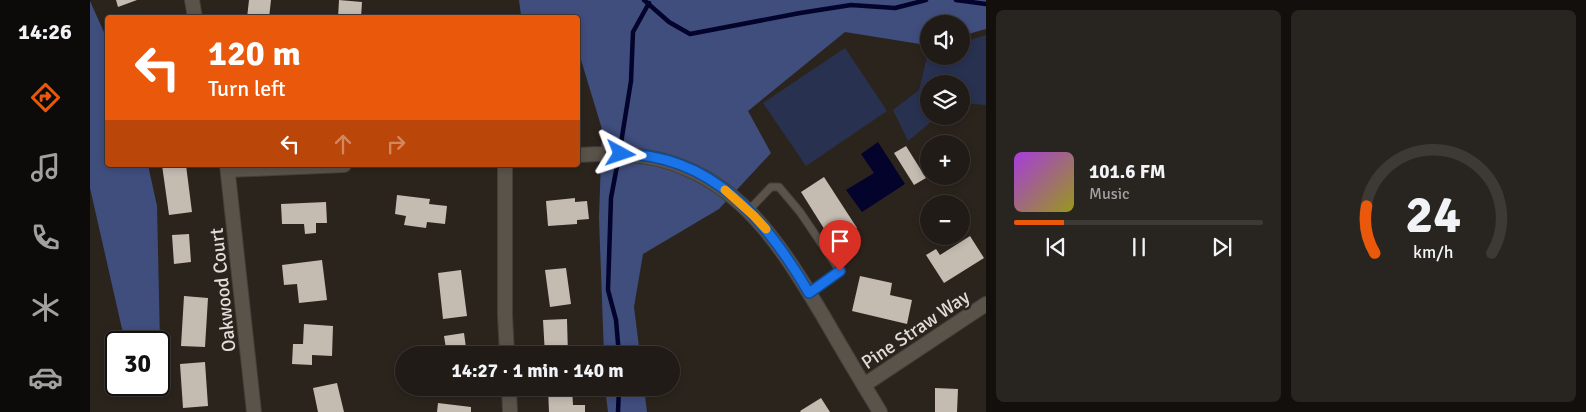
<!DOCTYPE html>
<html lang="en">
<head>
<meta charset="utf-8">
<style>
	:root { --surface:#201b16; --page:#28241f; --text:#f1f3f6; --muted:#a2a1a1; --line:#3d3935; --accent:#ea580c }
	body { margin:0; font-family:Signika,sans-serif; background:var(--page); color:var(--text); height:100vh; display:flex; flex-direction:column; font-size:19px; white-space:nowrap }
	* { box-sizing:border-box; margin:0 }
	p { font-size:16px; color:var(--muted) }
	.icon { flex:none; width:28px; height:28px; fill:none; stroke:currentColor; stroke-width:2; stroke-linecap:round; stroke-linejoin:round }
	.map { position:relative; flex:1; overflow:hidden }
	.details { display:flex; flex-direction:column; gap:10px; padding:10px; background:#120f0c; width:600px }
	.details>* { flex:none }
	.guide { position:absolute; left:15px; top:15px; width:475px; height:152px; border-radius:5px; box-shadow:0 2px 8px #0003,0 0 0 1px var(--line); background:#ea580c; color:#fff; overflow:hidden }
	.controls { position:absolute; left:830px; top:15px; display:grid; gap:10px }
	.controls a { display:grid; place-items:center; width:50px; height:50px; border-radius:50%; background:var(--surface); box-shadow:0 2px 8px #0003,0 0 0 1px var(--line); font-size:25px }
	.speed { position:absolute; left:15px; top:331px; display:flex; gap:10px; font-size:25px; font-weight:700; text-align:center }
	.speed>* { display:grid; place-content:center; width:65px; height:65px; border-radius:50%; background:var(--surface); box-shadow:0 2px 8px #0003,0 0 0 1px var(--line); line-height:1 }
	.speed .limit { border:2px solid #111; border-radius:8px; background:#fff; color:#111 }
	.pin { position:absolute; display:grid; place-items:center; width:42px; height:42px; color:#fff; margin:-51px -21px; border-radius:50% 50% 50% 0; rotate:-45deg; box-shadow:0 0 5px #0007 }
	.pin .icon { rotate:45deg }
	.me { position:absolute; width:55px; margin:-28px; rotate:95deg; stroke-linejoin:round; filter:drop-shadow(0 0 4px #0008) }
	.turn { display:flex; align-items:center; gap:18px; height:105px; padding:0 20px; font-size:22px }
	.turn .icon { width:65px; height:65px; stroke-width:2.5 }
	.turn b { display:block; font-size:35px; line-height:42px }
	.lanes { display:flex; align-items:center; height:48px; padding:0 20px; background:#0003; justify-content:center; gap:25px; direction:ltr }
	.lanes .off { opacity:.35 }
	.details .tile { flex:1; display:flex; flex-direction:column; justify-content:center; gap:8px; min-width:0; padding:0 18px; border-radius:8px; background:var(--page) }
	.details .dial { align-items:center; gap:0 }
	.dial svg { height:130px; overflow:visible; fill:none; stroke:var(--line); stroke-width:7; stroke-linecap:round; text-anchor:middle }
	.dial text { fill:var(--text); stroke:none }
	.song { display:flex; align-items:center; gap:15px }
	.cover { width:60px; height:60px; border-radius:8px; background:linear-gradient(135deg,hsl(280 70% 55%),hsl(60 70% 35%)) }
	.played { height:5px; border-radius:2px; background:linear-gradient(90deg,var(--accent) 20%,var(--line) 20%) }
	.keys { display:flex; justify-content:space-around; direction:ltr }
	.details .tiles { flex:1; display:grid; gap:10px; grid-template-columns:repeat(2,1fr) }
	.trip { position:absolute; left:305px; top:346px; width:285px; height:50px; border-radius:25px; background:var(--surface); box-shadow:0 2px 8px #0003,0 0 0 1px var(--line); font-weight:700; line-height:50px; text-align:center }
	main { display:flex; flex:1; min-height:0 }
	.tabs { display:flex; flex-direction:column; width:90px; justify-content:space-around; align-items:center; background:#0d0b09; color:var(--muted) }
	.tabs .icon { width:35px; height:35px }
	.tabs .current { color:var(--accent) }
	.tabs b { font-size:22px; color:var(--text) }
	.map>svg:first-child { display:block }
	.green { fill:#283150 }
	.forest { fill:#404e7e }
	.water { fill:#03032c }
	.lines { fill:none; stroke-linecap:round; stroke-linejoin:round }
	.stream { stroke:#03032c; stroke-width:4.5 }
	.building { fill:#c4bbb1 }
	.lane-casing { stroke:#443f39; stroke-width:9 }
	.street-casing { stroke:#443f39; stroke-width:16 }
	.lane { stroke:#5a534a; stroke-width:7 }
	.street { stroke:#5a534a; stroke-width:14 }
	.route-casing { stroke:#114b97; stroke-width:12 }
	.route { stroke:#1a73e8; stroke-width:9 }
	.slow { stroke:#f59e0b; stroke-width:9 }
	.labels { text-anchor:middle; stroke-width:5; stroke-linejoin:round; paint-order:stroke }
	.street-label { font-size:19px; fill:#e0dcd7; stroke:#2b241d }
</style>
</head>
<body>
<main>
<nav class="tabs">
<b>14:26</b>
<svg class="icon current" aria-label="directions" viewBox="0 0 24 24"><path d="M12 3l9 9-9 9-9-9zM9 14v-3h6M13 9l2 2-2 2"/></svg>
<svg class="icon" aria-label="music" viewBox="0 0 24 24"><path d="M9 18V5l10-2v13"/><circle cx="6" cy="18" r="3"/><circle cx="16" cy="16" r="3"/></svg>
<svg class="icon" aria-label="phone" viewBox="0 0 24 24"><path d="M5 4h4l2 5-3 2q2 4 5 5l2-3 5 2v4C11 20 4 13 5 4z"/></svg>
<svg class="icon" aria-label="climate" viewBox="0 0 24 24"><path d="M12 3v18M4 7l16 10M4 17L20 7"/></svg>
<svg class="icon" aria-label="car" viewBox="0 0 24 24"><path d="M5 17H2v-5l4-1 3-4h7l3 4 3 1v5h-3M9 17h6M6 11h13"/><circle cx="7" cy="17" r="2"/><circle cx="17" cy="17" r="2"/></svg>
</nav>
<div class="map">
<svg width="896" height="412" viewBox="0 0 896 412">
	<rect width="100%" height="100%" fill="#2b241d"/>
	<path class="green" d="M 896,35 L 896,105 L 871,103 L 871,84 L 839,84 L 839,116 L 848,116 L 818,141 L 803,110 L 829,90 L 838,53 L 839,56 L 871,56 L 871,43 Z
		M 755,48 L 797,111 L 716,166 L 673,103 Z"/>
	<path class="forest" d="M 429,0 L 896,0 L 896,29 L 871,36 L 871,24 L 839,24 L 839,44 L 836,45 L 755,32 L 658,111 L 681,153 L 629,209 L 553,254 L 544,307 L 550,355 L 514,355 L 509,218 L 512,129 L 488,50 L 488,18 L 434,17 L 431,15 Z
		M 0,1 L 17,39 L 18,165 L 58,165 L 67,206 L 70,343 L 35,342 L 0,188 Z
		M 515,388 L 554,388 L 557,412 L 518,412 Z"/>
	<path class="water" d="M 788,142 L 815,184 L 772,212 L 756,190 L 784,173 L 771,154 Z"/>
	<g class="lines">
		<path class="stream" d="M 554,0 L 579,22 L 600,34 L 710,13 L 761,5 L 805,8 L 836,0
			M 866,0 L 896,4
			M 531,143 L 541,81 L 543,32 L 559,3
			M 527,166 L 521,198 L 518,290 L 526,320 L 529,355
			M 528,412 L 529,388"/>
	</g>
	<path class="building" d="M 26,0 L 47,0 L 28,7 Z
		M 159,0 L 181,0 L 179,18 L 157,18 Z
		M 249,0 L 272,2 L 271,18 L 248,18 Z
		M 816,146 L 836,178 L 824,185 L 804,153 Z
		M 72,165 L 96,165 L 102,212 L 79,215 Z
		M 734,177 L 767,228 L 751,238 L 746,230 L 738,235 L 711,192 Z
		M 307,195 L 340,199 L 339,204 L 357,206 L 355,224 L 337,222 L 336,228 L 314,225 L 316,216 L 305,214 Z
		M 485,198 L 485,202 L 497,201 L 499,219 L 487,220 L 487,224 L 458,226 L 456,201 Z
		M 236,202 L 237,223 L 226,223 L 226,233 L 215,234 L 214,224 L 192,224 L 191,204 Z
		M 99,234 L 101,262 L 84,264 L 82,235 Z
		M 880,236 L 894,258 L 854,283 L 836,255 L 846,249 L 850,255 Z
		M 232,260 L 237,300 L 209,303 L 207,284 L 194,285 L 192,265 Z
		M 476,268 L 481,304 L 460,307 L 455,270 Z
		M 371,270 L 377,316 L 353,319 L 348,273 Z
		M 770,276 L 802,283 L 800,295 L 822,300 L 817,324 L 762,311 Z
		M 94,296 L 118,298 L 115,347 L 91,346 Z
		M 477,319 L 478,355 L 455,355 L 453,320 Z
		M 214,324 L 243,326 L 242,356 L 222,355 L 222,365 L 202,364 L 203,344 L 213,344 Z
		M 374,333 L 377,355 L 357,355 L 354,336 Z
		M 115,362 L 118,406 L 93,408 L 90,364 Z
		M 247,383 L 254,412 L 228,412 L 223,388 Z
		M 458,388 L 482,388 L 483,405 L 495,405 L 495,412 L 459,412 Z
		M 845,388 L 868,389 L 867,412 L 845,412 Z
		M 731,398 L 740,412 L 711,412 L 710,411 Z
		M 348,403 L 381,407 L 381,412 L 347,412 Z"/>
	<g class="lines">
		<g class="lane-casing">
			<path id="lane" d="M 659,210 L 681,187 L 689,187 L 710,212 L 750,271 L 719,293"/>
		</g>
		<g class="street-casing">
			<path id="street" d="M 102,0 L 105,18
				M 488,155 C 524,153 561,153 595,168 C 661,195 697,256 732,314 C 751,347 770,379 790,412
				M 137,165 L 164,412
				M 415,165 L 415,315 L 417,355
				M 139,170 L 254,165
				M 774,385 L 896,304
				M 419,388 L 420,412"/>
		</g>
		<use href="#lane" class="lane"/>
		<use href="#street" class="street"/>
	</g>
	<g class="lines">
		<g class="route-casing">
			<path id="route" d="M 531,154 C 622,154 677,221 719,293 L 750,271"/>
		</g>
		<use href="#route" class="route"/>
		<path class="slow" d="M 635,190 L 664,216 L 676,229"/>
	</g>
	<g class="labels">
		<g class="street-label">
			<text transform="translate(132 290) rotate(-96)" y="7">Oakwood Court</text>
			<text transform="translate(825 329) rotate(-34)" y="7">Pine Straw Way</text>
		</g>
	</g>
</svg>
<div class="controls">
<a><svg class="icon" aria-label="sound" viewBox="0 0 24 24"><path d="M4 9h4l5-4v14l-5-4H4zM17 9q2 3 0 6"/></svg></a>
<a><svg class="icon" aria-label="layers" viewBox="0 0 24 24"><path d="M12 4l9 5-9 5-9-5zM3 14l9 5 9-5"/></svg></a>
<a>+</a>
<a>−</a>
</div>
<div class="speed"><div class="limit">30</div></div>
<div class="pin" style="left:750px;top:271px;background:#d93025"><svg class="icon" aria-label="arrive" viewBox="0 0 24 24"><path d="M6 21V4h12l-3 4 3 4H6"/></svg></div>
<svg class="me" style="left:531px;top:154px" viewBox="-20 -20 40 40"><path d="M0-17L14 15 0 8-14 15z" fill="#1a73e8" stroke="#fff" stroke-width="4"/></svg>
<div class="trip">14:27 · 1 min · 140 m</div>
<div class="guide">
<div class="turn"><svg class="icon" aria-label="left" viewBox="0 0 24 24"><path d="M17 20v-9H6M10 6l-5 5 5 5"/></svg><div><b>120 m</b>Turn left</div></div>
<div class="lanes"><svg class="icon" aria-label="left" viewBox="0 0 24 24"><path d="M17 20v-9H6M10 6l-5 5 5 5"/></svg><svg class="icon off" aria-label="ahead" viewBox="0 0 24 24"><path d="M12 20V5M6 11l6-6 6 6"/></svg><svg class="icon off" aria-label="right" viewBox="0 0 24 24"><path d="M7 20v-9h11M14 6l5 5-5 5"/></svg></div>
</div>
</div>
<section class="details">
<div class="tiles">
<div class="tile">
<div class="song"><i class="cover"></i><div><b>101.6 FM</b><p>Music</p></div></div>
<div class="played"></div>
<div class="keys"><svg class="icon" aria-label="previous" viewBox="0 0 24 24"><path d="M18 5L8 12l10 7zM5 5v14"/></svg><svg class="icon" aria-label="pause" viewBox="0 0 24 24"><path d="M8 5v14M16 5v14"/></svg><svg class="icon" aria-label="next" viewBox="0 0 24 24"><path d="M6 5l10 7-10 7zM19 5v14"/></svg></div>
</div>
<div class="tile dial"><svg viewBox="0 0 100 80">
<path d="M14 69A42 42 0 1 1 86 69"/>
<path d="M14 69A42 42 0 0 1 9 40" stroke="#ea580c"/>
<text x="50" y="56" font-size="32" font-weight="700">24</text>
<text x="50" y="72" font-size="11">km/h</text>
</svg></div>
</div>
</section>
</main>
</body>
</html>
